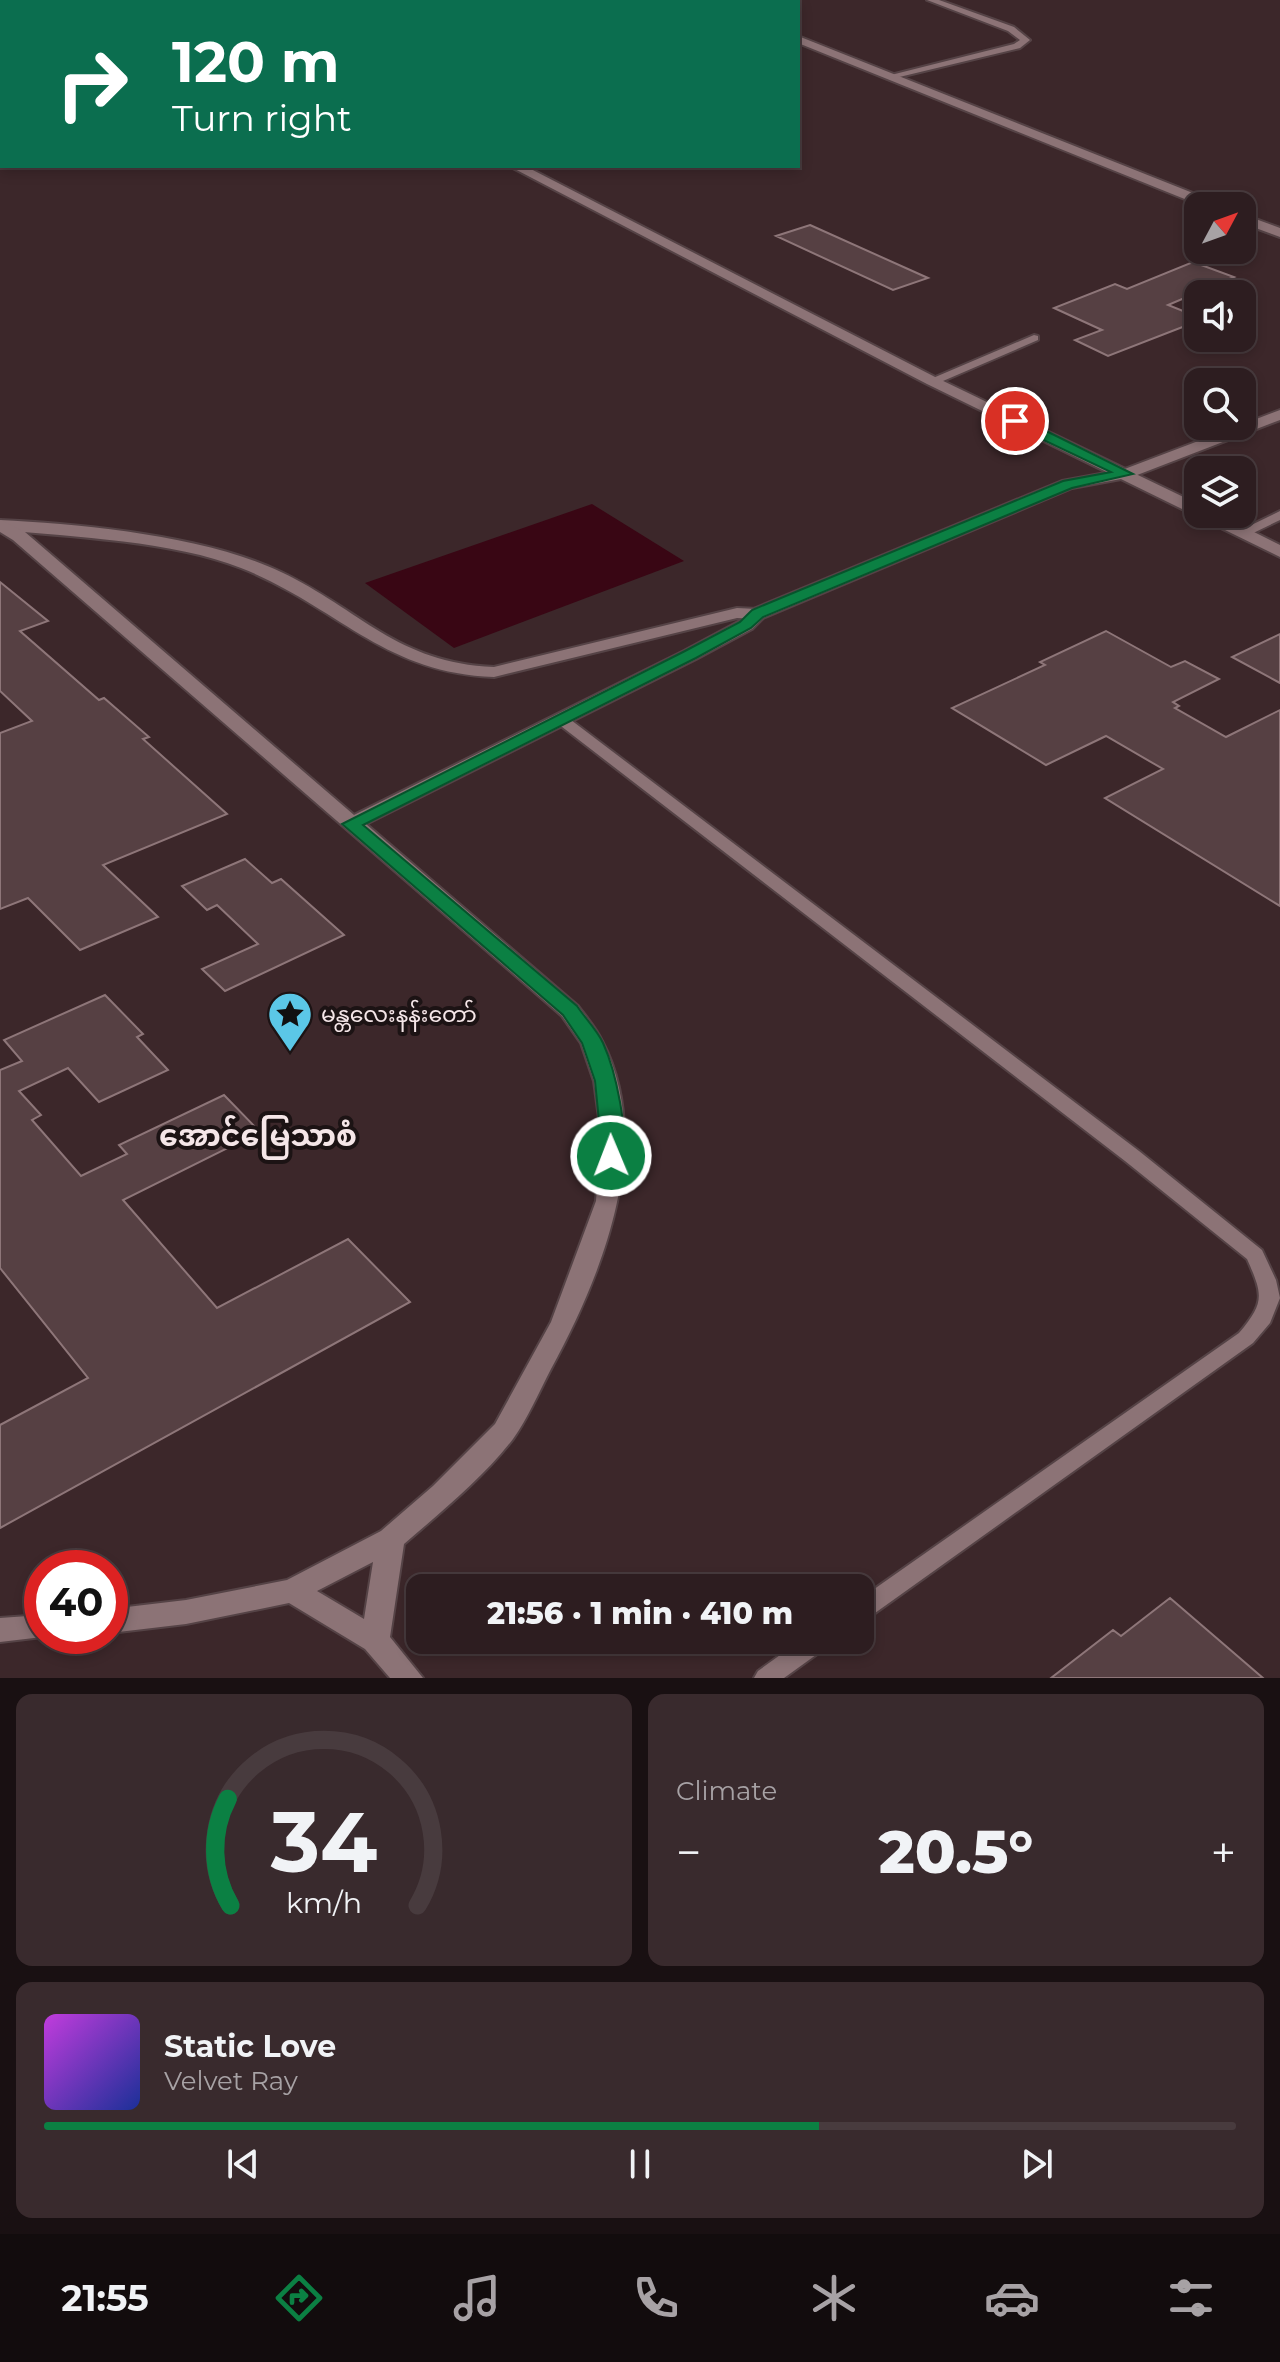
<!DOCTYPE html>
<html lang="en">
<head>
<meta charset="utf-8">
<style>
	:root { --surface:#2d1d20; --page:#392a2d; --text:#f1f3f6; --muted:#a7a2a5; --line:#483b3e; --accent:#0b8043 }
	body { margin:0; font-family:Montserrat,"Noto Sans Myanmar",sans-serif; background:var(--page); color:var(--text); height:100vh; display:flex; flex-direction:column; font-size:30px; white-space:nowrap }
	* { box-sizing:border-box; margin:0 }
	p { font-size:26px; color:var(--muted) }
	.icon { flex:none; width:44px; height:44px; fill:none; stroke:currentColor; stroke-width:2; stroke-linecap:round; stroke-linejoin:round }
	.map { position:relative; height:1678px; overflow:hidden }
	.side { display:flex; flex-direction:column; gap:16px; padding:16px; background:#191012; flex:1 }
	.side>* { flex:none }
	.hud { position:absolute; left:0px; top:0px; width:800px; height:168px; box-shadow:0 4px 12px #0003,0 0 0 2px var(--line); background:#0b6e4f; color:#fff; overflow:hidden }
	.needle { width:52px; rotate:49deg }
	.tools { position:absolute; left:1184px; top:192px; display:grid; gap:16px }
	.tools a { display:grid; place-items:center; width:72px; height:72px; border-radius:16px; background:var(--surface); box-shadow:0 4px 12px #0003,0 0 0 2px var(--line); font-size:40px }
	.speed { position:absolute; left:24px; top:1550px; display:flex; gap:16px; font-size:40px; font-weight:700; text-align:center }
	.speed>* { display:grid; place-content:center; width:104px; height:104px; border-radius:50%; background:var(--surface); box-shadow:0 4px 12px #0003,0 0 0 2px var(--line); line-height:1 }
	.speed .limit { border:12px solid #d22; background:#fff; color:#111 }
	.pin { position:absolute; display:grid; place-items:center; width:68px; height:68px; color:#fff; margin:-34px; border:4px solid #fff; border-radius:50%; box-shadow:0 2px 8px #0007 }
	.me { position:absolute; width:88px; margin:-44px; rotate:359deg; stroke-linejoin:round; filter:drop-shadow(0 0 6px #0008) }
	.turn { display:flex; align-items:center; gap:28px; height:168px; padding:0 40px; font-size:36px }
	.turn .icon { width:104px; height:104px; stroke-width:2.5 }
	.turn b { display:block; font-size:56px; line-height:68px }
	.big { font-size:60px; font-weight:800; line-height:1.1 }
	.side .widget { flex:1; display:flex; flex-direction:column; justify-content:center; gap:12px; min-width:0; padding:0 28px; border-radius:16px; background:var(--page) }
	.side .dial { align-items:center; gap:0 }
	.dial svg { height:208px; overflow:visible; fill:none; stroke:var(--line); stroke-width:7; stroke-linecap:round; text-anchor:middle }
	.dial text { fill:var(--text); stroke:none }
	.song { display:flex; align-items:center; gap:24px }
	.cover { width:96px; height:96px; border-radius:12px; background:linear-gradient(135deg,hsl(290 70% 55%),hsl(230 70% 35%)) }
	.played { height:8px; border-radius:4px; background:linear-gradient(90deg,var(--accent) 65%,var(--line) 65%) }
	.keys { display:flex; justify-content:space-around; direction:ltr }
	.heat { display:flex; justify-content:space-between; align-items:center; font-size:44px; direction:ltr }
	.side .tiles { flex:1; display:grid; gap:16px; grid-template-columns:1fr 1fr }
	.widget:last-child { grid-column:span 2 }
	.trip { position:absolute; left:406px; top:1574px; width:468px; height:80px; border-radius:16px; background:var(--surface); box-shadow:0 4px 12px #0003,0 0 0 2px var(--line); font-weight:800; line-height:80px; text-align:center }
	.tab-bar { display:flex; height:128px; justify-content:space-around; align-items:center; background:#120c0d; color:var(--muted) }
	.tab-bar .icon { width:56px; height:56px }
	.tab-bar .selected { color:var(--accent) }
	.tab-bar b { font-size:36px; color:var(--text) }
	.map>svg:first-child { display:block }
	.water { fill:#390614 }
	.building { fill:#564043; stroke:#8e7679; stroke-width:2 }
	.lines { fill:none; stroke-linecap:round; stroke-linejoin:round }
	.lane-casing { stroke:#554346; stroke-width:4 }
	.street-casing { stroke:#554346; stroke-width:4 }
	.secondary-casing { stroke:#554346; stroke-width:4 }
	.lane { fill:#8c7376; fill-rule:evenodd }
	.street { fill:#8c7376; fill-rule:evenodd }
	.secondary { fill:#8c7376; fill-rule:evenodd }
	.route { fill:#0b8043; stroke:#07532c; stroke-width:2 }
	.labels { text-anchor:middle; stroke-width:8; stroke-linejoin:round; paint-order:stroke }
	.poi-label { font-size:22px; fill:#f5e6e8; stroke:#1c1314; text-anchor:start }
	.district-label { font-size:30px; font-weight:bold; fill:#f5e6e8; stroke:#1c1314 }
</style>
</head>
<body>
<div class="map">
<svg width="1280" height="1678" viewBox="0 0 1280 1678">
	<rect width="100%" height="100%" fill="#3c272a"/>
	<path class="water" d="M 592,504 L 684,561 L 454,648 L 365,583 Z"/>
	<path class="building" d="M 810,225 L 928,278 L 893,290 L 776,236 Z
		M 1193,262 L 1234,277 L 1168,305 L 1198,317 L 1198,321 L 1108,356 L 1075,340 L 1102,330 L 1054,308 L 1115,284 L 1127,289 Z
		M 0,582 L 48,621 L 20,631 L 99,700 L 104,698 L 149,737 L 143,739 L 227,814 L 103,865 L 158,917 L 80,950 L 28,898 L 0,909 L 0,733 L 32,721 L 0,691 Z
		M 1106,631 L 1171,667 L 1185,661 L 1219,679 L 1173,702 L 1179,706 L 1175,708 L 1226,737 L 1280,710 L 1280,906 L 1105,798 L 1163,769 L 1106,736 L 1046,765 L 952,708 L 1045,665 L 1040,662 Z
		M 1280,634 L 1280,683 L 1232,657 Z
		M 245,859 L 272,883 L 281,879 L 344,935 L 225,991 L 202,969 L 258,944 L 217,905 L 207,910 L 182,886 Z
		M 105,995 L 143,1034 L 137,1037 L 168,1070 L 99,1102 L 68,1068 L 19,1091 L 41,1115 L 32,1120 L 81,1176 L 127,1154 L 119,1145 L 224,1095 L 260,1132 L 123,1200 L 217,1308 L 348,1239 L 410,1302 L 0,1528 L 0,1425 L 88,1378 L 0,1268 L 0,1070 L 22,1061 L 4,1040 Z
		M 1170,1598 L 1263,1678 L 1051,1678 L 1113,1630 L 1121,1636 Z"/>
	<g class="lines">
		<g class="lane-casing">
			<path id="lane" d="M 386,0 L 397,0 L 398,2 L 387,2 Z
				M 927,0 L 939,0 L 1014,27 L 1030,40 L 1020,48 L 891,79 L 891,75 L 1014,44 L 1020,40 L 1008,31 Z
				M 0,111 L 2,112 L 2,118 L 0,117 Z
				M 1034,335 L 1038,336 L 1038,340 L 936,384 L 932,385 L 926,381 Z
				M 1280,511 L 1280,520 L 1247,536 L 1242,537 L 1235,533 Z
				M 562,716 L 567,717 L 1139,1151 L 1262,1250 L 1276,1280 L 1280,1298 L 1270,1323 L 1253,1343 L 868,1618 L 860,1621 L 860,1599 L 1239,1333 C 1265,1302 1263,1295 1247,1259 L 1125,1161 L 557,723 L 555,720 Z
				M 801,1640 L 831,1640 L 827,1647 L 784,1678 L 754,1678 L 758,1671 Z"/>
		</g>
		<g class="street-casing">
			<path id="street" d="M 134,0 L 146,0 L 147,2 L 135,2 Z
				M 694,0 L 708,0 L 709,2 L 695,2 Z
				M 798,36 L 1218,203 L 1219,206 L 1202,206 L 798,43 Z
				M 509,166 L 525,166 L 937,378 L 1198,504 L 1198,514 L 1218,514 L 1280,545 L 1280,557 L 927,384 Z
				M 1242,214 L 1280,228 L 1280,237 L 1242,223 Z
				M 0,520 C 82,524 207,536 281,572 C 361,610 397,663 494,667 L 737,608 L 757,609 L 766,614 L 757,619 L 737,618 L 494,677 C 383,673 337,606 241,568 C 174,541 74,537 1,530 Z"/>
		</g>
		<g class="secondary-casing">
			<path id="secondary" d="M 1280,410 L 1280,420 L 1132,477 L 1072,488 L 763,618 L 752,629 L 696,659 L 366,824 L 578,1006 C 586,1017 596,1028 602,1041 C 656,1144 601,1277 551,1369 C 539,1392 528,1418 513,1439 C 483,1478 441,1512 404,1544 L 390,1637 L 423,1678 L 390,1678 L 365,1649 L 289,1603 L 186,1624 L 110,1633 L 110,1609 L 186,1600 L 287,1580 L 381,1531 L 433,1486 L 495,1424 L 551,1322 L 596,1201 L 601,1133 L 594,1081 L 581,1043 L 562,1016 L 13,540 L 0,532 L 0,520 L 25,532 L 354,815 L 684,651 L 740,621 L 751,610 L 1062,481 L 1122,470 ZM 373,1562 L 364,1619 L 317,1591 Z
				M 42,1615 L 42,1636 L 51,1636 L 0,1642 L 0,1618 Z"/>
		</g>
		<use href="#lane" class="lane"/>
		<use href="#street" class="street"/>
		<use href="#secondary" class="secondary"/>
	</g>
	<path class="route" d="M 1010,418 L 1020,418 L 1133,474 L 1072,488 L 763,617 L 751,628 L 696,658 L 363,825 L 577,1006 C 585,1018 597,1030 603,1043 C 614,1067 632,1137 619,1161 L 603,1161 L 595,1081 L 582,1043 L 563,1015 L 342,824 L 685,651 L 740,622 L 752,610 L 1063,481 L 1111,472 L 1010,424 Z"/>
	<defs>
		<g id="sight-pin" transform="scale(2.3)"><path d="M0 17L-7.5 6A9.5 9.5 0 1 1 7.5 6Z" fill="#5bc7e7" stroke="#1c1314"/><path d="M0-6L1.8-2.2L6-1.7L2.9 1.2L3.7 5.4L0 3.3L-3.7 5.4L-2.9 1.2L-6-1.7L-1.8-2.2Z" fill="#111"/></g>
	</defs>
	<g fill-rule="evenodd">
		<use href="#sight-pin" x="290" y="1014"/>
	</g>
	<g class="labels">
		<g class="poi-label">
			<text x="321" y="1022">မန္တလေးနန်းတော်</text>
		</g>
		<g class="district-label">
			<text x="258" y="1146">အောင်မြေသာစံ</text>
		</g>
	</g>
</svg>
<div class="tools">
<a><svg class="needle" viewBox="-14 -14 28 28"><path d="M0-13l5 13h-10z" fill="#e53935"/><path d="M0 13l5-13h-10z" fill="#a7a2a5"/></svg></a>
<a><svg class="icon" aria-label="sound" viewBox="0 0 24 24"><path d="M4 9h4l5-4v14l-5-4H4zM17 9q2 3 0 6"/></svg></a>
<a><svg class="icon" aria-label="search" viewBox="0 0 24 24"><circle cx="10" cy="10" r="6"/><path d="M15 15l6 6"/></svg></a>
<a><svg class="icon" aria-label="layers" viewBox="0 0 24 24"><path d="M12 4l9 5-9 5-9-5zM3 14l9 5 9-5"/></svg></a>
</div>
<div class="speed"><div class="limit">40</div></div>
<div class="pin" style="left:1015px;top:421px;background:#d93025"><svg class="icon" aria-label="arrive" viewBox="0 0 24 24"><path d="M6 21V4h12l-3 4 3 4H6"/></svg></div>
<svg class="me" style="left:611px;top:1156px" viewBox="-20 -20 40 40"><circle r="17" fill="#0b8043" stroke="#fff" stroke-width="3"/><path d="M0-11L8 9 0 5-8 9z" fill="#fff"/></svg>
<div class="trip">21:56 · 1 min · 410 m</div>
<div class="hud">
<div class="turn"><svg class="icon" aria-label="right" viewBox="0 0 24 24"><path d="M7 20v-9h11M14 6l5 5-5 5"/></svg><div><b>120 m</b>Turn right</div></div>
</div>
</div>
<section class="side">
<div class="tiles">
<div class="widget dial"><svg viewBox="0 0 100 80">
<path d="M14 69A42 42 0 1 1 86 69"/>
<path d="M14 69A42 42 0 0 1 13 28" stroke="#0b8043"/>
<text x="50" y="56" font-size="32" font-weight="700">34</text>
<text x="50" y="72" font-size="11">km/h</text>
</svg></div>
<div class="widget"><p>Climate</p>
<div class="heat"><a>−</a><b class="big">20.5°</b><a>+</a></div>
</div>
<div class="widget">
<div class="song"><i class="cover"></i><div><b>Static Love</b><p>Velvet Ray</p></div></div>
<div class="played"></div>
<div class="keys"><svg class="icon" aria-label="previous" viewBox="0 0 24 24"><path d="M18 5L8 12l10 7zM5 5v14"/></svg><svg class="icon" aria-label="pause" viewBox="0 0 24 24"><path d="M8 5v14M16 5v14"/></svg><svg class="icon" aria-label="next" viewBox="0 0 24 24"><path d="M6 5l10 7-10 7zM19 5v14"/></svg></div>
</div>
</div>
</section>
<nav class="tab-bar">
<b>21:55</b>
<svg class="icon selected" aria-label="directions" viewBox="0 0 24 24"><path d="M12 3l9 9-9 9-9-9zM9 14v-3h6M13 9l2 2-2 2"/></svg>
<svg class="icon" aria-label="music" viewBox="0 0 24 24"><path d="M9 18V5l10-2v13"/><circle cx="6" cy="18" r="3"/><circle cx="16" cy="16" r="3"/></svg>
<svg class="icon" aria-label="phone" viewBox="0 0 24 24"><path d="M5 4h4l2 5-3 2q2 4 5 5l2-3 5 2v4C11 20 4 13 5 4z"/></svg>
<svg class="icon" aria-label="climate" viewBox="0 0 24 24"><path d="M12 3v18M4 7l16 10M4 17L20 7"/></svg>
<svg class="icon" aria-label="car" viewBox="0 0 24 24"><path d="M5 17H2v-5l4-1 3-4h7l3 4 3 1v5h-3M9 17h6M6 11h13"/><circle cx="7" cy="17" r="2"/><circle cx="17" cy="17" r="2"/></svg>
<svg class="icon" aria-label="filters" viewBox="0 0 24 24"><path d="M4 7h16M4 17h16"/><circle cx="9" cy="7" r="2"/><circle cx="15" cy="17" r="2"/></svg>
</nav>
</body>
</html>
